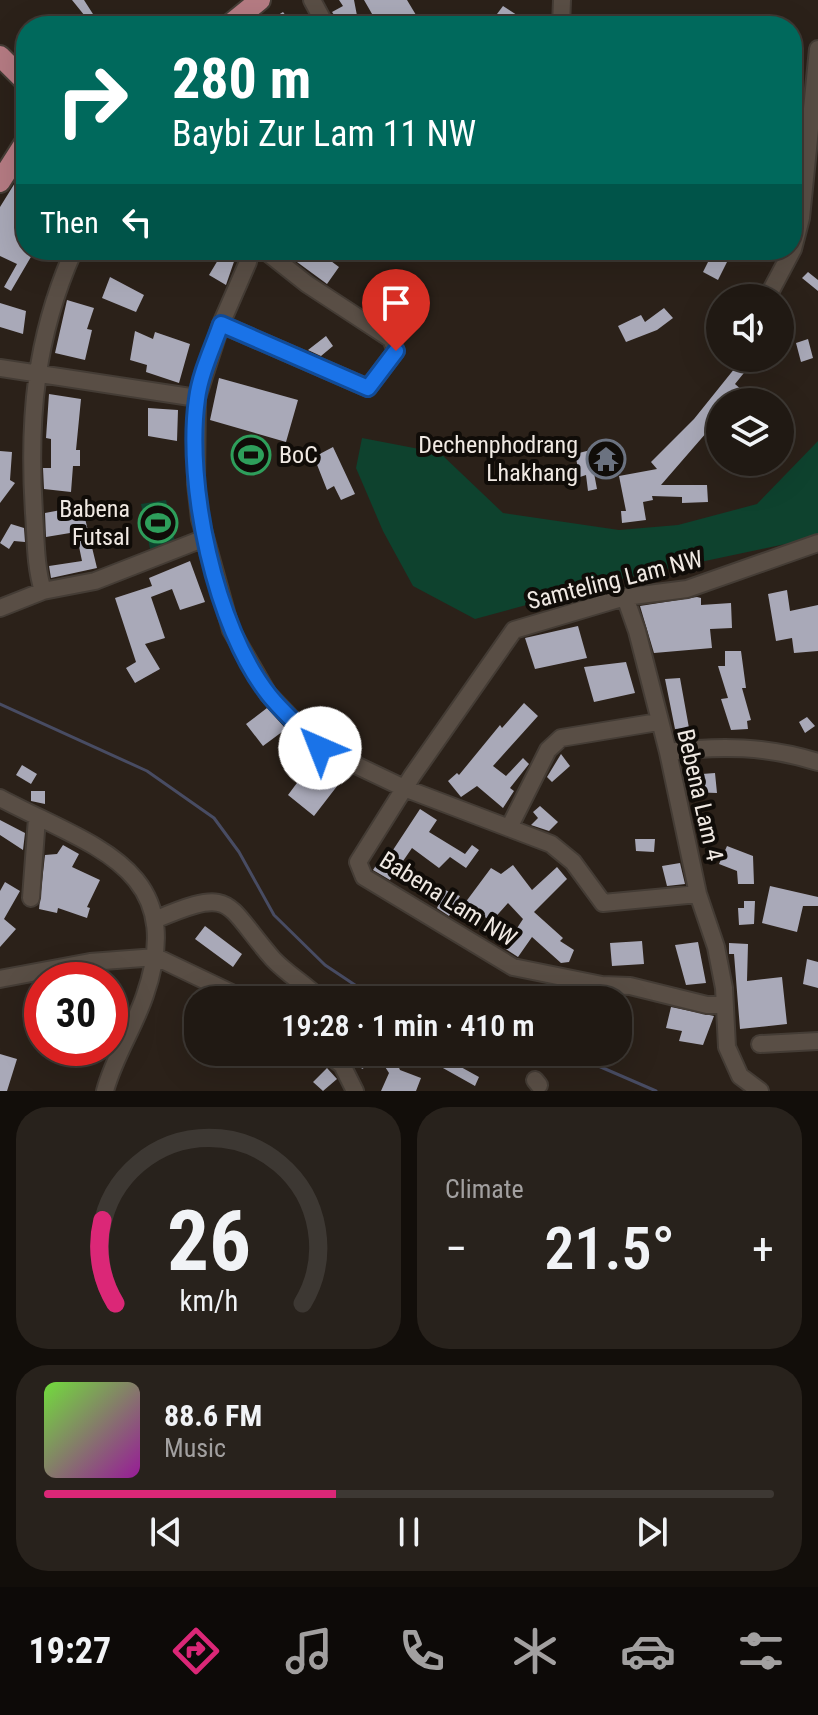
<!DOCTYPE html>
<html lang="en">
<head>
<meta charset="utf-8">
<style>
	:root { --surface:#201913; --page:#28221c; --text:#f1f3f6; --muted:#a2a0a0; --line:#3d3833; --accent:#db2777 }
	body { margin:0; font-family:"Roboto Condensed",sans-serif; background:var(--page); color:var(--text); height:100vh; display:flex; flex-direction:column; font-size:30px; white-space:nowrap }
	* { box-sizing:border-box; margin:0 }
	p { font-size:26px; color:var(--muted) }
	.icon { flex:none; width:44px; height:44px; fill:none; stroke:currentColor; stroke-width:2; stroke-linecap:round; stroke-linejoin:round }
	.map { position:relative; height:1091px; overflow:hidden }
	.details { display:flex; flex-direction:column; gap:16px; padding:16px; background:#120e0a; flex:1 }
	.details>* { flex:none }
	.top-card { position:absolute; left:16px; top:16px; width:786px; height:244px; border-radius:32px; box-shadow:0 8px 32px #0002,0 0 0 2px var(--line); background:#00695c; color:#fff; overflow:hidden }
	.fabs { position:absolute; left:706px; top:284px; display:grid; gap:16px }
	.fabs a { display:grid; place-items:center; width:88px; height:88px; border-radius:50%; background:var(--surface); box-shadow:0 8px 32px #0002,0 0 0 2px var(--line); font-size:40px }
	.speed { position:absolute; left:24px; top:962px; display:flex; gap:16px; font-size:40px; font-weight:700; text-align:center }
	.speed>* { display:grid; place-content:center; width:104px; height:104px; border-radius:50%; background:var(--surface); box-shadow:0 8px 32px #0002,0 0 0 2px var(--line); line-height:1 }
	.speed .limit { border:12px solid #d22; background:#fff; color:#111 }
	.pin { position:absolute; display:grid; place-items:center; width:68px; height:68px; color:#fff; margin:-82px -34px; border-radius:50% 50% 50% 0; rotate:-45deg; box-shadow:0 0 8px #0007 }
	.pin .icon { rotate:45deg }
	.me { position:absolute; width:88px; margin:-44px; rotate:316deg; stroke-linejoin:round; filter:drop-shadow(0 0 6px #0008) }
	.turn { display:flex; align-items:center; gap:28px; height:168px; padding:0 24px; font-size:36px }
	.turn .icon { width:104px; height:104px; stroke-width:2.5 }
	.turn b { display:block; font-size:56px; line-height:68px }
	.then { display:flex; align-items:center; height:76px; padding:0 24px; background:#0003; gap:16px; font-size:30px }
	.big { font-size:60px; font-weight:600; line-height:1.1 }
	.details .tile { flex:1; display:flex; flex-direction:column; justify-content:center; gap:12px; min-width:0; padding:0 28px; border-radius:32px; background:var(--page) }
	.details .dial { align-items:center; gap:0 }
	.dial svg { height:208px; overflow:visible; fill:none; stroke:var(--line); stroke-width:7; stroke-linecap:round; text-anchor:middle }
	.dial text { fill:var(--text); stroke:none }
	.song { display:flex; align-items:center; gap:24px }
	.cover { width:96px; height:96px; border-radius:12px; background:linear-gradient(135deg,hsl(100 70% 55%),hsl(300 70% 35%)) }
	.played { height:8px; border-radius:4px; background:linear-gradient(90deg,var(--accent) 40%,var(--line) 40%) }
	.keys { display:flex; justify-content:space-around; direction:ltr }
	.heat { display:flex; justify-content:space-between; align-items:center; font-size:44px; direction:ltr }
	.details .tiles { flex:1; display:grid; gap:16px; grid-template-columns:1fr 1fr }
	.tile:last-child { grid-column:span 2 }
	.trip { position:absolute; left:184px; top:986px; width:448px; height:80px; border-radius:32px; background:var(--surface); box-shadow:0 8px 32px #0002,0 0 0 2px var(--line); font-weight:600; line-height:80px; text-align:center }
	.dock { display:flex; height:128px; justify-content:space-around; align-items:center; background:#0d0a08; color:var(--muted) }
	.dock .icon { width:56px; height:56px }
	.dock .active { color:var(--accent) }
	.dock b { font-size:36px; color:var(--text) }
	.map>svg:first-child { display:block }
	.green { fill:#0e422e }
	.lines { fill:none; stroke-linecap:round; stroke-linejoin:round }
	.stream { stroke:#484c63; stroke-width:3 }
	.building { fill:#a9a9b8 }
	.minor-casing { stroke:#443c35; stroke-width:20 }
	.major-casing { stroke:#443c35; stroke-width:24 }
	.minor { stroke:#594e45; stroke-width:16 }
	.major { stroke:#b57b83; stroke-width:20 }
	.route-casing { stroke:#114b97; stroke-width:20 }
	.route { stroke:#1a73e8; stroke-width:14 }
	.labels { text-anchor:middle; stroke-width:8; stroke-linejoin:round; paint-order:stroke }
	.poi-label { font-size:24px; fill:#f0e9e3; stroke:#100c08; text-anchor:end }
	.street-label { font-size:24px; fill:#f0e9e3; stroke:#100c08 }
</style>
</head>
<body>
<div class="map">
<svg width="818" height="1091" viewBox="0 0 818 1091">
	<rect width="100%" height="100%" fill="#2b2119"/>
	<path class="green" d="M 362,438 L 440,453 L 503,513 L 619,530 L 678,525 L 757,504 L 818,441 L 818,537 L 625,578 L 475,619 L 413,586 L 383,531 L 356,468 Z
		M 166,500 L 175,542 L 150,549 L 141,504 Z"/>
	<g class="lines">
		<path class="stream" d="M 0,704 L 147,771 L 214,818 L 239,852 L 274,915 L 325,965 L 361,989 L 415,1000
			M 566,1052 L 656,1091"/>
	</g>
	<path class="building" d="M 72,0 L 84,0 L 100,25 L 93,26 Z
		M 339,0 L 354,0 L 359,26 L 342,26 L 332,12 L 343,6 Z
		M 364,0 L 407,0 L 416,15 L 397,26 L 379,26 Z
		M 503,6 L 534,26 L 488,26 Z
		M 283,12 L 294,26 L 280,26 L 275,17 Z
		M 18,178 L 26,183 L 26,250 L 35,250 L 11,291 L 4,287 L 17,264 L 0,256 L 0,207 Z
		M 224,250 L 238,250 L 226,285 L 209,275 Z
		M 306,250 L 316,250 L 339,267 L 327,284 L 297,262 Z
		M 714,250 L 733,250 L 718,280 L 703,272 Z
		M 808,272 L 818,280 L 818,291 L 802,278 Z
		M 110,277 L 144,295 L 136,312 L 102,298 Z
		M 67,300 L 94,308 L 87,329 L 92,330 L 85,360 L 55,353 Z
		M 0,303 L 26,311 L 23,334 L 0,327 Z
		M 664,308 L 673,318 L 657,330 L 626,342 L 618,326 L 641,315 L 645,322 Z
		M 135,331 L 153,339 L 155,332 L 190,344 L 179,383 L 146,372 L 147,365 L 130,360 Z
		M 326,336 L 333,346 L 321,356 L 308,350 Z
		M 808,339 L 813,358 L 801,362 L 796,343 Z
		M 743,358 L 756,358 L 735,384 L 743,391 L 733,402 L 720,402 L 720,417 L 661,485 L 707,485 L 708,502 L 682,503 L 682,497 L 652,496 L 653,500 L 643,502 L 646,520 L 622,523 L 621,511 L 626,511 L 619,476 L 657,469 L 651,462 L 694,419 Z
		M 219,378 L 298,400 L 286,442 L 210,420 Z
		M 49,394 L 81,399 L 76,450 L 80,450 L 80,466 L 73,466 L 71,492 L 44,489 L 43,468 L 51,468 L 51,439 L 46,438 Z
		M 148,408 L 178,410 L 177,441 L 148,436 Z
		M 614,444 L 618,467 L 594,473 L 597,489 L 588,491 L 586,475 L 580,477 L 575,454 Z
		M 333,447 L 355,494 L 341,500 L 334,486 L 327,490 L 314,457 Z
		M 0,451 L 12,452 L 10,480 L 15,483 L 0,503 Z
		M 82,506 L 97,568 L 51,578 L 49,566 L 82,561 L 76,532 L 46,537 L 45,513 Z
		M 11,524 L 24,528 L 25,542 L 14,541 L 9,549 L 0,543 Z
		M 190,561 L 205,602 L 180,610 L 172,589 L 151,597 L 165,638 L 145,644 L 160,669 L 135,683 L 126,668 L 136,662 L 115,598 L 152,586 L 149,578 Z
		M 787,590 L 790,611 L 818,605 L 818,651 L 794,653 L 792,638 L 776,641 L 768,594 Z
		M 697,597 L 701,598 L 701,605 L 731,603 L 732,628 L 710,629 L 712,648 L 654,653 L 640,606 Z
		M 578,626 L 587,658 L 535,669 L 525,638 Z
		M 725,651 L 741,651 L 746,688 L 742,688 L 751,720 L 747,721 L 748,729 L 731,730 L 721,699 L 728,698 L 718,666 L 725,666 Z
		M 626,662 L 635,693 L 594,702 L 584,667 Z
		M 680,678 L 689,728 L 675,729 L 665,679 Z
		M 524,703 L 538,716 L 493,766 L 506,776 L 523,758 L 529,764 L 510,788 L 514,791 L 503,808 L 477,786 L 461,797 L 448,781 L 457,773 L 459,775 L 500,725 L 502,728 Z
		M 267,708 L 286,729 L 263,746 L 246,724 Z
		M 807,717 L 815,726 L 805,733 L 799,722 Z
		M 561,754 L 570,766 L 552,782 L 547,777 Z
		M 314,760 L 341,781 L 314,816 L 288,795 Z
		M 22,765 L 37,774 L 31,784 L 16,775 Z
		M 715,773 L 717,793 L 689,792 L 689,775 Z
		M 31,791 L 45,791 L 45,804 L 31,801 Z
		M 540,806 L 558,822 L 549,831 L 531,825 L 538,818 L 533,812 Z
		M 420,809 L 437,820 L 429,832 L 465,854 L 472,845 L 479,850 L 466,868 L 450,857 L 439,868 L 412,848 L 390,880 L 373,870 L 388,847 L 393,850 Z
		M 0,820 L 25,833 L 23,850 L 0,835 Z
		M 635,839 L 655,839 L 654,852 L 636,851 Z
		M 63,845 L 79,854 L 72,867 L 100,880 L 87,907 L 90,908 L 87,918 L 58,908 L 57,913 L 39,909 L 45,855 L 57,854 Z
		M 727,846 L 753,856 L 754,884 L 738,884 L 737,871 L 719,864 Z
		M 680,863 L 685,884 L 667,886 L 662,866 Z
		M 513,865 L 532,890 L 557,867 L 567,879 L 534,912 L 563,938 L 560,941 L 574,950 L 569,962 L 561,963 L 532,937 L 518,957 L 504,948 L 523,919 L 508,903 L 491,922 L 485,917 L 482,921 L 462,907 L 491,868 L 501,874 Z
		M 5,882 L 20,891 L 4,919 L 16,929 L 0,947 L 0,891 Z
		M 770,886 L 818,897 L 818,906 L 803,906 L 797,932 L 762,923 Z
		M 445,890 L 460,896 L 449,916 L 437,908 Z
		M 744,901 L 755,901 L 754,924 L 739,925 L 738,908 L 744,908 Z
		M 205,926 L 242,954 L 233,967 L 195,939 Z
		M 642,941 L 644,964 L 612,966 L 610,943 Z
		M 698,942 L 706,983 L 686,985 L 675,945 Z
		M 729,943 L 748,944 L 747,981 L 782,977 L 787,1024 L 740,1029 L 734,954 L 729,954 Z
		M 807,959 L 818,962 L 818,988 L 803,984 Z
		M 671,1007 L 714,1016 L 703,1045 L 679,1041 L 682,1031 L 666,1028 Z
		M 376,1052 L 392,1052 L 400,1070 L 421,1078 L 416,1091 L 381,1091 L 389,1073 L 380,1059 L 362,1069 L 358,1062 Z
		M 0,1054 L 17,1059 L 7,1091 L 0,1091 Z
		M 439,1055 L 479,1077 L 475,1086 L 434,1063 Z
		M 327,1068 L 337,1079 L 323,1091 L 313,1082 Z"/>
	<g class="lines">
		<g class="minor-casing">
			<path id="minor" d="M 312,0 L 326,26
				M 561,26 L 562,0
				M 249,250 L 248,262 L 221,324 L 197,398 L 196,484 L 200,519 L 231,630 L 268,694 L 320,748 L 404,788 L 551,844 L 573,862 L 603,903 L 698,894
				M 767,298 L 793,249 L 801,218 L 818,49
				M 221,324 L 368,388 L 396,351 L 391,339 L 307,284 L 264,250
				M 0,368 L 197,398
				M 43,591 C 35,565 36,540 34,513 C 28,419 35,337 74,250
				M 625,597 L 637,631 L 668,752 L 698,894 L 716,947 L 724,988 L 727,1047 L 740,1076 L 760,1091
				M 0,608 L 43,591 L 95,581 L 205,538
				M 668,752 C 720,745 767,746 818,762
				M 0,798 C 92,847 189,867 145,995 C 134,1028 114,1057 105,1091
				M 509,828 L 548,750 L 561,738 L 658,722
				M 31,898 L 37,818
				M 157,919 C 235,886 224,903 273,959 C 288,975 307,985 321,1000
				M 0,979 L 90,962 L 156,957 L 246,1000
				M 723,1005 L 707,1005 L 630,986 L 602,985 L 513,967 L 364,877 L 358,862 L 412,776 L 514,630 L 625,597 L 687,589 L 818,543
				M 760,1044 L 818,1041
				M 325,1052 L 342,1065 L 355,1091
				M 535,1080 L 539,1085"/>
		</g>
		<g class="major-casing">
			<path id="major" d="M 228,26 L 260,0
				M 0,56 L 26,82
				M 0,182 L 26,141"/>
		</g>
		<use href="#minor" class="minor"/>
		<use href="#major" class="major"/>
	</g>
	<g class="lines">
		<g class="route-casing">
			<path id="route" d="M 320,748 C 304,730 284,714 269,695 C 215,627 185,484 197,399 C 200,374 213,347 221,324 L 368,388 L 396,351"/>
		</g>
		<use href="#route" class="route"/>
	</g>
	<defs>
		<g id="stadium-ring" transform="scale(2)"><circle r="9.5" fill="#100c08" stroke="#2e9e5b" stroke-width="1.5"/><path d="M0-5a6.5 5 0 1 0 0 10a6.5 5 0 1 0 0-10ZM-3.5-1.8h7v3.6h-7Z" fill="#2e9e5b"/></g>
		<g id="temple-ring" transform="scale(2)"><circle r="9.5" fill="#100c08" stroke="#6b7280" stroke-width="1.5"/><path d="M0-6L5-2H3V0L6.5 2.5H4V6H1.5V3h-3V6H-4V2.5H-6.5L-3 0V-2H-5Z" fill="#6b7280"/></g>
	</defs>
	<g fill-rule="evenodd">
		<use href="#stadium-ring" x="251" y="455"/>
		<use href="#temple-ring" x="606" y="459"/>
		<use href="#stadium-ring" x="158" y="523"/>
	</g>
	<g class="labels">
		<g class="poi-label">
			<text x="578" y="453">Dechenphodrang<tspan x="578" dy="28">Lhakhang</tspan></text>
			<text x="279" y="463" text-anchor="start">BoC</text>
			<text x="130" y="517">Babena<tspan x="130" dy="28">Futsal</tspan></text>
		</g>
		<g class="street-label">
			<text transform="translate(615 580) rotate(-14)" y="8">Samteling Lam NW</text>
			<text transform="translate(700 795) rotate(77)" y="8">Bebena Lam 4</text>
			<text transform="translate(448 899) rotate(32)" y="8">Babena Lam NW</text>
		</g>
	</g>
</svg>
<div class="fabs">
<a><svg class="icon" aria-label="sound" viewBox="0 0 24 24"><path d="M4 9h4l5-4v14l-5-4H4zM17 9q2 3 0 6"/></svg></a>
<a><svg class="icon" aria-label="layers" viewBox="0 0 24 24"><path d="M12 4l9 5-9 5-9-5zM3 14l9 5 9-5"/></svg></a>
</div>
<div class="speed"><div class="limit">30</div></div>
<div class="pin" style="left:396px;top:351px;background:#d93025"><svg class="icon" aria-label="arrive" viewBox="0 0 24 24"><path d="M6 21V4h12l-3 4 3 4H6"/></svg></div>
<svg class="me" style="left:320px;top:748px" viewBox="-20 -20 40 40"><circle r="19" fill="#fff"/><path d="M0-13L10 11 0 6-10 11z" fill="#1a73e8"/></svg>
<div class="trip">19:28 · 1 min · 410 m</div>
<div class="top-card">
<div class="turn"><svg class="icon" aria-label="right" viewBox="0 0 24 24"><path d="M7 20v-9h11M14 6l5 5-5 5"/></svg><div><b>280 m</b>Baybi Zur Lam 11 NW</div></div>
<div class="then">Then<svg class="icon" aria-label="left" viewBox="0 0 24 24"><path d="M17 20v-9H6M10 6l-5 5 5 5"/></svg></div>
</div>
</div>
<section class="details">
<div class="tiles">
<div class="tile dial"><svg viewBox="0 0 100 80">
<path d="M14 69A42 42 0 1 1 86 69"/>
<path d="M14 69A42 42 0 0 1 9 37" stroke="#db2777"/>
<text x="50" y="56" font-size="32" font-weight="700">26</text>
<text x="50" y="72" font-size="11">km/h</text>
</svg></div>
<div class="tile"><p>Climate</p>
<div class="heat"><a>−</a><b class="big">21.5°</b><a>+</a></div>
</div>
<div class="tile">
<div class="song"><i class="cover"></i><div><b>88.6 FM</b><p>Music</p></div></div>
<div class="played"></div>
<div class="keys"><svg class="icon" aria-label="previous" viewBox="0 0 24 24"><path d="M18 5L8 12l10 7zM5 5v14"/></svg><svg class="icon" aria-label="pause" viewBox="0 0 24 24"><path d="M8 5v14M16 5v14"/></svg><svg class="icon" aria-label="next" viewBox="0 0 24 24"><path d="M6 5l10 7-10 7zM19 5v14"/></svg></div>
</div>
</div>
</section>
<nav class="dock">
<b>19:27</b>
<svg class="icon active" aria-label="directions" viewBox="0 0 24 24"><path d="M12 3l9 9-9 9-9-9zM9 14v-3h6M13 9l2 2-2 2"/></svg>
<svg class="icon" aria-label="music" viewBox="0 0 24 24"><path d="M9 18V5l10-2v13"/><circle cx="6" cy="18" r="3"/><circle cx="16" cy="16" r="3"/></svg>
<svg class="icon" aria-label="phone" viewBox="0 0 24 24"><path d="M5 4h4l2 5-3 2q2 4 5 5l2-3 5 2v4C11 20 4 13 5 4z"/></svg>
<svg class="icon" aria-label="climate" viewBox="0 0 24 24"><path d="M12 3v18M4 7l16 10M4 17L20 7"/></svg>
<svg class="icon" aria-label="car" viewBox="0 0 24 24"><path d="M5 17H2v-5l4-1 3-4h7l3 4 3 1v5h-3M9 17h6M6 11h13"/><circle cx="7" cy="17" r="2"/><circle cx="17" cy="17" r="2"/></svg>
<svg class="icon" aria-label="filters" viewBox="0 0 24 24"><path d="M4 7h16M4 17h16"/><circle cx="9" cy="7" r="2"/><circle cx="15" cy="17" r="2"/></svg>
</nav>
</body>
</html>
